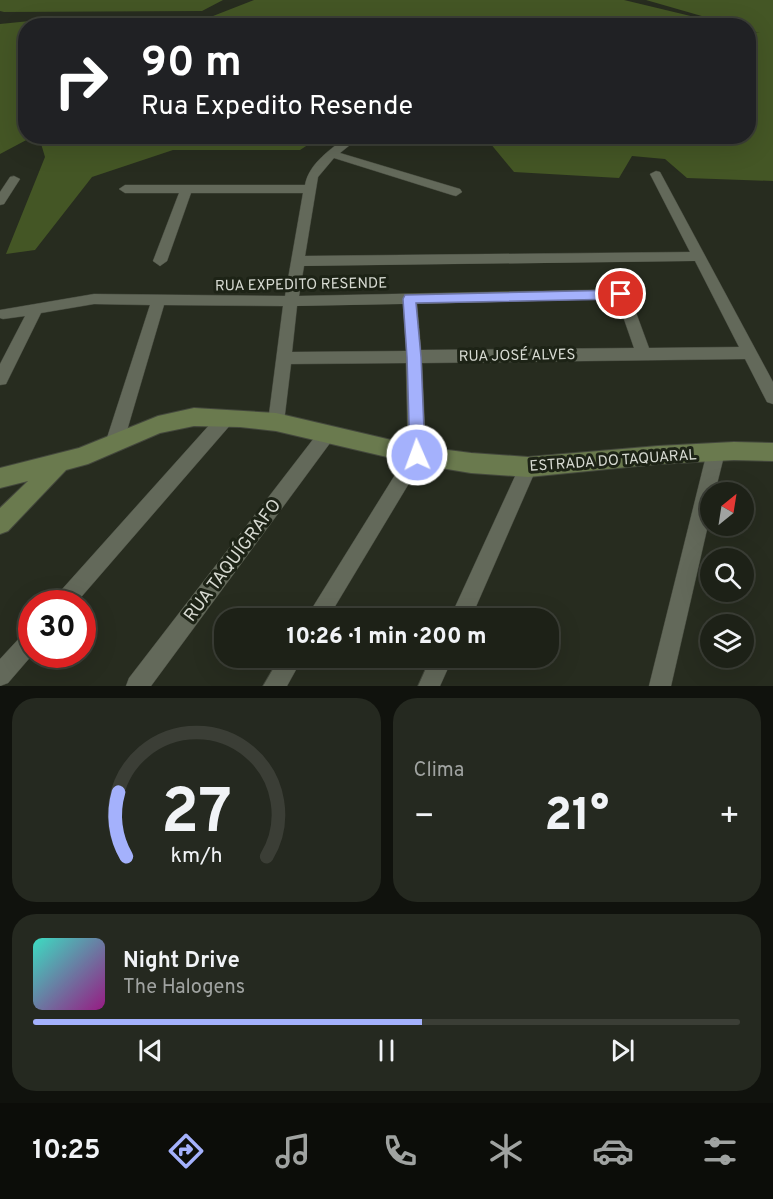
<!DOCTYPE html>
<html lang="pt">
<head>
<meta charset="utf-8">
<style>
	:root { --surface:#1d2117; --page:#252920; --text:#f1f3f6; --muted:#a0a3a1; --line:#3b3e36; --accent:#a4b1fc }
	body { margin:0; font-family:Overpass,sans-serif; background:var(--page); color:var(--text); height:100vh; display:flex; flex-direction:column; font-size:22px; white-space:nowrap }
	* { box-sizing:border-box; margin:0 }
	p { font-size:20px; color:var(--muted) }
	.icon { flex:none; width:33px; height:33px; fill:none; stroke:currentColor; stroke-width:2; stroke-linecap:round; stroke-linejoin:round }
	.map { position:relative; height:686px; overflow:hidden }
	.sheet { display:flex; flex-direction:column; gap:12px; padding:12px; background:#10120d; flex:1 }
	.sheet>* { flex:none }
	.hud { position:absolute; left:18px; top:18px; width:738px; height:126px; border-radius:24px; box-shadow:0 6px 24px #0002,0 0 0 2px var(--line); background:#202124; color:#fff; overflow:hidden }
	.needle { width:39px; rotate:30deg }
	.controls { position:absolute; left:700px; top:482px; display:grid; gap:12px }
	.controls a { display:grid; place-items:center; width:54px; height:54px; border-radius:50%; background:var(--surface); box-shadow:0 6px 24px #0002,0 0 0 2px var(--line); font-size:30px }
	.speed { position:absolute; left:18px; top:590px; display:flex; gap:12px; font-size:30px; font-weight:700; text-align:center }
	.speed>* { display:grid; place-content:center; width:78px; height:78px; border-radius:50%; background:var(--surface); box-shadow:0 6px 24px #0002,0 0 0 2px var(--line); line-height:1 }
	.speed .limit { border:9px solid #d22; background:#fff; color:#111 }
	.pin { position:absolute; display:grid; place-items:center; width:51px; height:51px; color:#fff; margin:-26px; border:3px solid #fff; border-radius:50%; box-shadow:0 2px 6px #0007 }
	.me { position:absolute; width:66px; margin:-33px; rotate:358deg; stroke-linejoin:round; filter:drop-shadow(0 0 4px #0008) }
	.turn { display:flex; align-items:center; gap:21px; height:126px; padding:0 24px; font-size:27px }
	.turn .icon { width:78px; height:78px; stroke-width:2.5 }
	.turn b { display:block; font-size:42px; line-height:51px }
	.big { font-size:45px; font-weight:800; line-height:1.1 }
	.sheet .tile { flex:1; display:flex; flex-direction:column; justify-content:center; gap:9px; min-width:0; padding:0 21px; border-radius:24px; background:var(--page) }
	.sheet .dial { align-items:center; gap:0 }
	.dial svg { height:156px; overflow:visible; fill:none; stroke:var(--line); stroke-width:7; stroke-linecap:round; text-anchor:middle }
	.dial text { fill:var(--text); stroke:none }
	.song { display:flex; align-items:center; gap:18px }
	.cover { width:72px; height:72px; border-radius:9px; background:linear-gradient(135deg,hsl(170 70% 55%),hsl(310 70% 35%)) }
	.played { height:6px; border-radius:3px; background:linear-gradient(90deg,var(--accent) 55%,var(--line) 55%) }
	.keys { display:flex; justify-content:space-around; direction:ltr }
	.heat { display:flex; justify-content:space-between; align-items:center; font-size:33px; direction:ltr }
	.sheet .tiles { flex:1; display:grid; gap:12px; grid-template-columns:1fr 1fr }
	.tile:last-child { grid-column:span 2 }
	.trip { position:absolute; left:214px; top:608px; width:345px; height:60px; border-radius:24px; background:var(--surface); box-shadow:0 6px 24px #0002,0 0 0 2px var(--line); font-weight:800; line-height:60px; text-align:center }
	.tabs { display:flex; height:96px; justify-content:space-around; align-items:center; background:#0c0d09; color:var(--muted) }
	.tabs .icon { width:42px; height:42px }
	.tabs .on { color:var(--accent) }
	.tabs b { font-size:27px; color:var(--text) }
	.map>svg:first-child { display:block }
	.green { fill:#445625 }
	.lines { fill:none; stroke-linecap:round; stroke-linejoin:round }
	.street-casing { stroke:#44483d; stroke-width:1 }
	.secondary-casing { stroke:#44483d; stroke-width:2 }
	.street { fill:#63695a; fill-rule:evenodd }
	.secondary { fill:#6a7a4e; fill-rule:evenodd }
	.route { fill:#a4b1fc; stroke:#6b73a4; stroke-width:1.5 }
	.labels { text-anchor:middle; stroke-width:6; stroke-linejoin:round; paint-order:stroke }
	.street-label { font-size:15px; fill:#d7dad2; stroke:#1d2316 }
	.near-street-label { font-size:18px; fill:#d7dad2; stroke:#1d2316 }
</style>
</head>
<body>
<div class="map">
<svg width="773" height="686" viewBox="0 0 773 686">
	<rect width="100%" height="100%" fill="#272c1f"/>
	<path class="green" d="M 0,0 L 223,0 L 202,11 L 4,12 L 0,11 Z
		M 254,0 L 624,0 L 728,25 L 190,25 Z
		M 646,0 L 773,0 L 773,181 L 687,178 L 665,159 L 632,156 L 619,178 L 514,172 L 485,137 L 748,136 L 749,31 L 760,33 L 749,30 L 748,26 L 733,25 Z
		M 40,20 L 59,25 L 26,26 L 26,136 L 32,137 L 0,154 L 0,24 Z
		M 39,137 L 39,136 L 320,137 L 300,150 L 173,150 L 92,177 L 35,250 L 6,254 L 45,157 Z"/>
	<g class="lines">
		<g class="street-casing">
			<path id="street" d="M 348,136 L 361,136 L 340,153 L 460,189 L 462,192 L 456,196 L 452,195 L 334,158 L 318,177 L 305,256 L 690,252 L 650,174 L 656,171 L 660,172 L 773,382 L 773,404 L 767,402 L 745,359 L 422,363 L 426,455 L 328,618 L 306,618 L 408,454 L 406,363 L 291,364 L 284,422 L 282,427 L 276,429 L 270,427 L 268,422 L 283,306 L 164,305 L 123,444 L 120,449 L 114,452 L 108,449 L 105,444 L 150,305 L 94,304 L 41,313 L 6,384 L 0,385 L 0,364 L 25,316 L 3,319 L 0,318 L 0,310 L 94,294 L 285,296 L 303,193 L 191,193 L 167,261 L 160,266 L 153,261 L 179,193 L 125,193 L 119,189 L 125,185 L 305,185 C 309,163 331,149 348,136 ZM 695,261 L 739,347 L 649,348 L 631,299 L 641,298 L 643,294 L 636,289 L 299,296 L 304,266 ZM 617,299 L 634,348 L 421,350 L 417,304 ZM 403,304 L 406,351 L 292,352 L 297,306 Z
				M 14,176 L 20,179 L 4,204 L 0,205 L 0,192 L 10,177 Z
				M 226,411 L 232,413 L 234,418 L 232,423 L 76,603 L 53,603 L 56,596 L 220,413 Z
				M 327,427 L 333,429 L 335,434 L 333,439 L 151,686 L 126,686 L 129,678 L 321,429 Z
				M 716,444 L 722,447 L 725,452 L 715,492 L 711,492 L 711,512 L 671,686 L 649,686 L 707,452 L 710,447 Z
				M 528,459 L 534,461 L 537,467 L 471,618 L 450,618 L 522,461 Z
				M 32,629 L 33,654 L 8,683 L 0,686 L 0,659 L 25,632 Z
				M 280,657 L 303,657 L 287,686 L 263,686 Z
				M 431,657 L 453,657 L 440,686 L 418,686 Z"/>
		</g>
		<g class="secondary-casing">
			<path id="secondary" d="M 194,408 L 276,413 L 417,446 L 471,453 L 528,457 L 658,446 L 734,442 L 773,443 L 773,461 L 734,460 L 658,464 L 528,477 L 471,473 L 417,464 L 276,431 L 240,427 L 194,426 L 160,433 L 88,464 L 66,470 L 8,531 L 0,534 L 0,508 L 28,481 L 0,488 L 0,468 L 79,448 L 158,416 Z"/>
		</g>
		<use href="#street" class="street"/>
		<use href="#secondary" class="secondary"/>
	</g>
	<path class="route" d="M 621,290 L 628,294 L 621,299 L 416,303 L 421,357 L 425,455 L 423,460 L 417,462 L 412,460 L 410,455 L 407,357 L 403,299 L 405,295 Z"/>
	<g class="labels">
		<g class="street-label">
			<text transform="translate(301 284) rotate(-1)" y="5">RUA EXPEDITO RESENDE</text>
			<text transform="translate(517 355) rotate(-1)" y="5">RUA JOSÉ ALVES</text>
			<text transform="translate(613 460) rotate(-4)" y="5">ESTRADA DO TAQUARAL</text>
		</g>
		<g class="near-street-label">
			<text transform="translate(232 560) rotate(-53)" y="6">RUA TAQUÍGRAFO</text>
		</g>
	</g>
</svg>
<div class="controls">
<a><svg class="needle" viewBox="-14 -14 28 28"><path d="M0-13l5 13h-10z" fill="#e53935"/><path d="M0 13l5-13h-10z" fill="#a0a3a1"/></svg></a>
<a><svg class="icon" aria-label="search" viewBox="0 0 24 24"><circle cx="10" cy="10" r="6"/><path d="M15 15l6 6"/></svg></a>
<a><svg class="icon" aria-label="layers" viewBox="0 0 24 24"><path d="M12 4l9 5-9 5-9-5zM3 14l9 5 9-5"/></svg></a>
</div>
<div class="speed"><div class="limit">30</div></div>
<div class="pin" style="left:621px;top:294px;background:#d93025"><svg class="icon" aria-label="arrive" viewBox="0 0 24 24"><path d="M6 21V4h12l-3 4 3 4H6"/></svg></div>
<svg class="me" style="left:417px;top:455px" viewBox="-20 -20 40 40"><circle r="17" fill="#a4b1fc" stroke="#fff" stroke-width="3"/><path d="M0-11L8 9 0 5-8 9z" fill="#fff"/></svg>
<div class="trip">10:26 · 1 min · 200 m</div>
<div class="hud">
<div class="turn"><svg class="icon" aria-label="right" viewBox="0 0 24 24"><path d="M7 20v-9h11M14 6l5 5-5 5"/></svg><div><b>90 m</b>Rua Expedito Resende</div></div>
</div>
</div>
<section class="sheet">
<div class="tiles">
<div class="tile dial"><svg viewBox="0 0 100 80">
<path d="M14 69A42 42 0 1 1 86 69"/>
<path d="M14 69A42 42 0 0 1 10 36" stroke="#a4b1fc"/>
<text x="50" y="56" font-size="32" font-weight="700">27</text>
<text x="50" y="72" font-size="11">km/h</text>
</svg></div>
<div class="tile"><p>Clima</p>
<div class="heat"><a>−</a><b class="big">21°</b><a>+</a></div>
</div>
<div class="tile">
<div class="song"><i class="cover"></i><div><b>Night Drive</b><p>The Halogens</p></div></div>
<div class="played"></div>
<div class="keys"><svg class="icon" aria-label="previous" viewBox="0 0 24 24"><path d="M18 5L8 12l10 7zM5 5v14"/></svg><svg class="icon" aria-label="pause" viewBox="0 0 24 24"><path d="M8 5v14M16 5v14"/></svg><svg class="icon" aria-label="next" viewBox="0 0 24 24"><path d="M6 5l10 7-10 7zM19 5v14"/></svg></div>
</div>
</div>
</section>
<nav class="tabs">
<b>10:25</b>
<svg class="icon on" aria-label="directions" viewBox="0 0 24 24"><path d="M12 3l9 9-9 9-9-9zM9 14v-3h6M13 9l2 2-2 2"/></svg>
<svg class="icon" aria-label="music" viewBox="0 0 24 24"><path d="M9 18V5l10-2v13"/><circle cx="6" cy="18" r="3"/><circle cx="16" cy="16" r="3"/></svg>
<svg class="icon" aria-label="phone" viewBox="0 0 24 24"><path d="M5 4h4l2 5-3 2q2 4 5 5l2-3 5 2v4C11 20 4 13 5 4z"/></svg>
<svg class="icon" aria-label="climate" viewBox="0 0 24 24"><path d="M12 3v18M4 7l16 10M4 17L20 7"/></svg>
<svg class="icon" aria-label="car" viewBox="0 0 24 24"><path d="M5 17H2v-5l4-1 3-4h7l3 4 3 1v5h-3M9 17h6M6 11h13"/><circle cx="7" cy="17" r="2"/><circle cx="17" cy="17" r="2"/></svg>
<svg class="icon" aria-label="filters" viewBox="0 0 24 24"><path d="M4 7h16M4 17h16"/><circle cx="9" cy="7" r="2"/><circle cx="15" cy="17" r="2"/></svg>
</nav>
</body>
</html>
